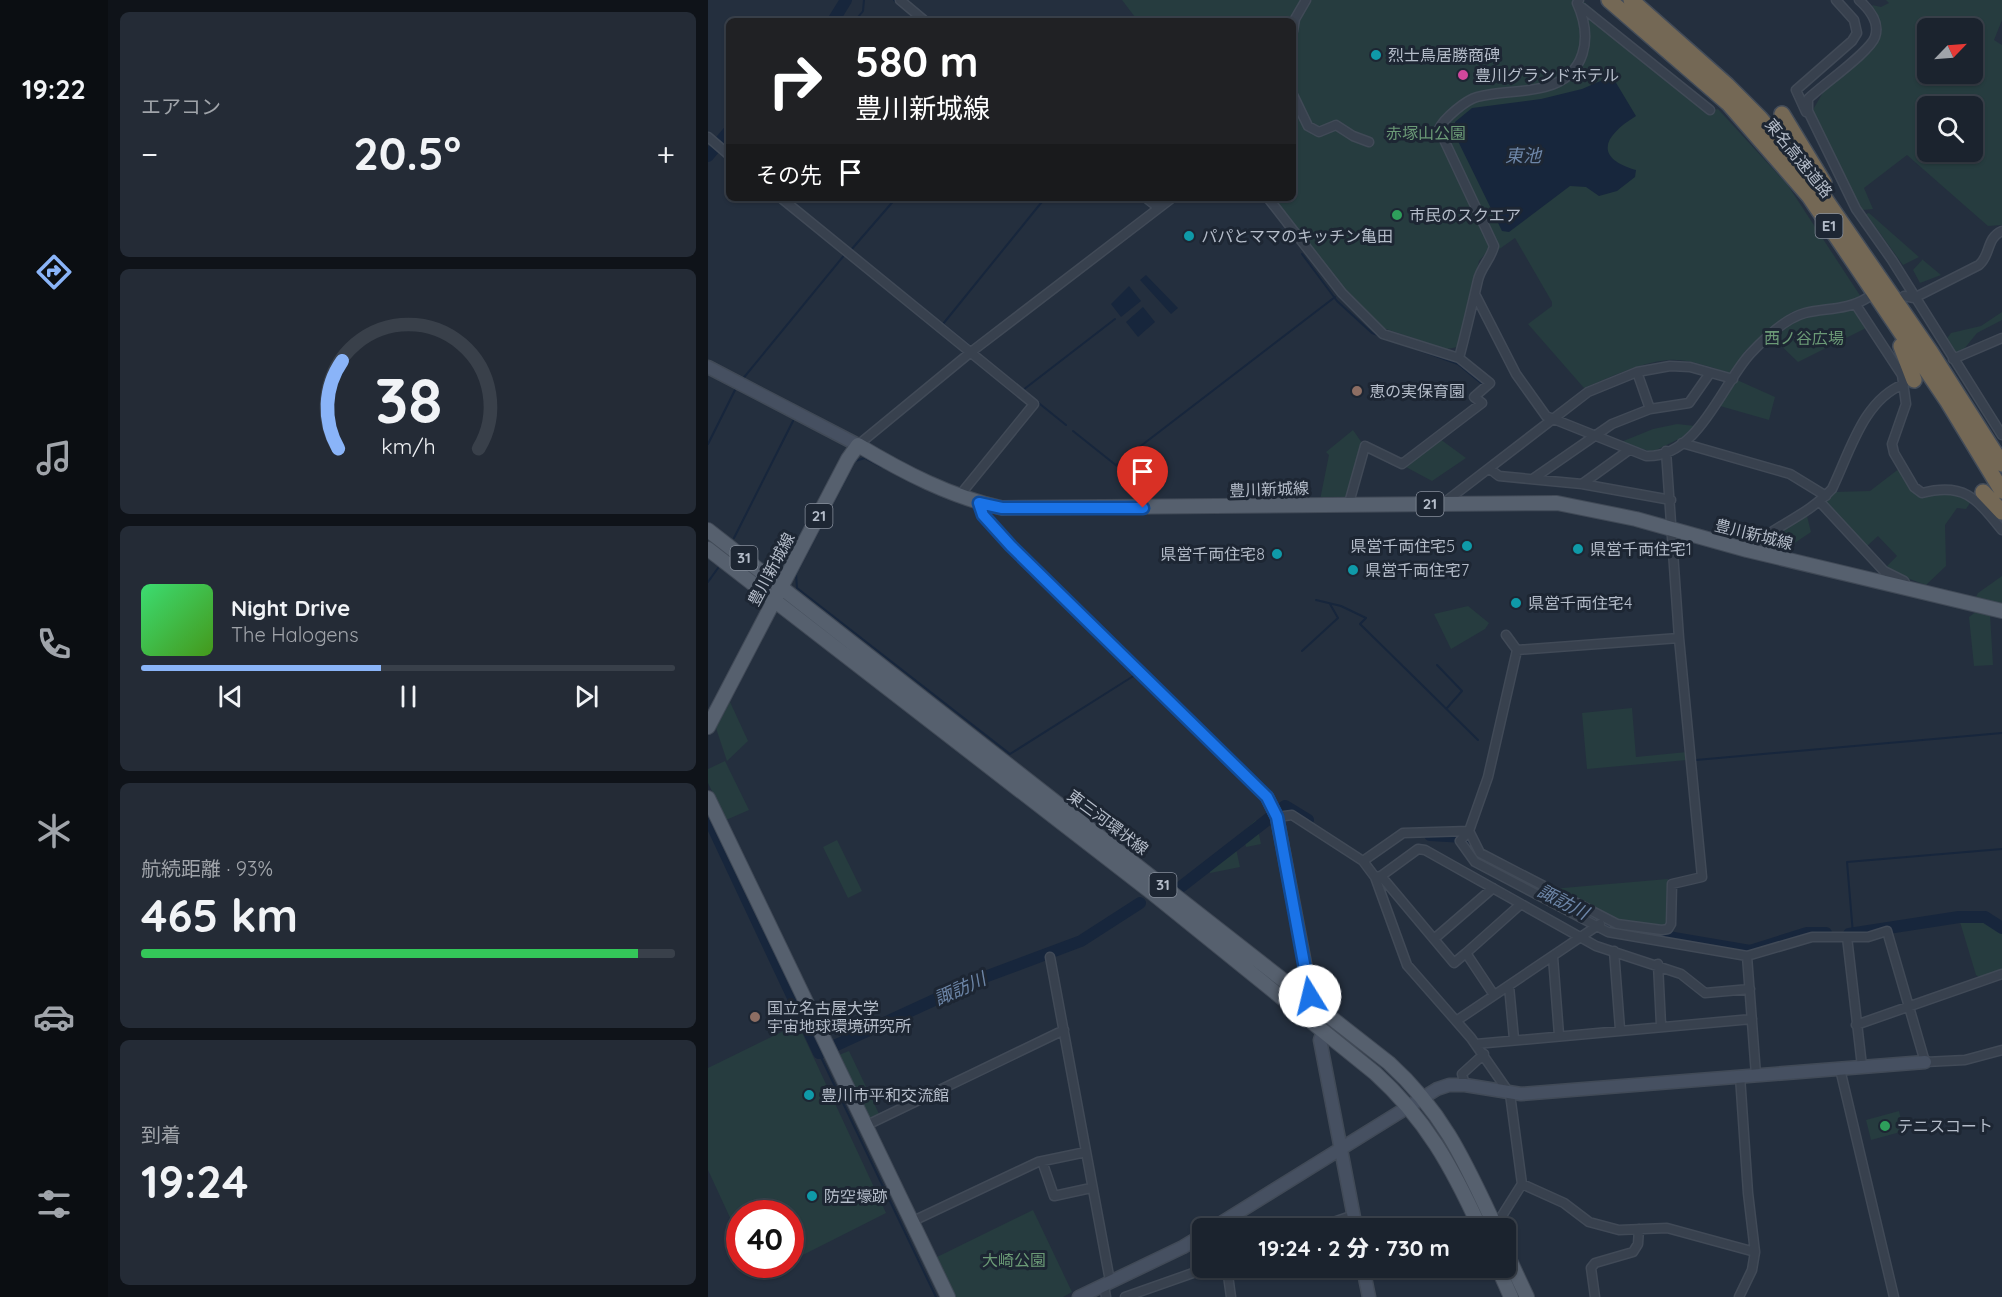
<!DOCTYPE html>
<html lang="ja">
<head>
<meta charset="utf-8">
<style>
	:root { --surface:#1b232e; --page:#242b36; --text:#f1f3f6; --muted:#a0a4aa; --line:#39404a; --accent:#8ab4f8 }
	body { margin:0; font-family:Quicksand,"Noto Sans JP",sans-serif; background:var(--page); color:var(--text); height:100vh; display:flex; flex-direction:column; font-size:22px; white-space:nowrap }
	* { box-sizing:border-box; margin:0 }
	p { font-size:20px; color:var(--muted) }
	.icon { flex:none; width:33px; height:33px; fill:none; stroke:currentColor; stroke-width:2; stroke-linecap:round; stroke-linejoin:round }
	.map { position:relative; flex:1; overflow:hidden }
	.side { display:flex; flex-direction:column; gap:12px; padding:12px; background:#0f1319; width:600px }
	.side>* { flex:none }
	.top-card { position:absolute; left:18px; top:18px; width:570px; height:183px; border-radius:9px; box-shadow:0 2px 4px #0004,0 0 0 2px var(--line); background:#202124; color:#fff; overflow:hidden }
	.needle { width:39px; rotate:65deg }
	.tools { position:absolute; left:1209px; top:18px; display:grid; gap:12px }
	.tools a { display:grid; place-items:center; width:66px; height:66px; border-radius:9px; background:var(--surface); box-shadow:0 2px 4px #0004,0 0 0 2px var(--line); font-size:30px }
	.speed { position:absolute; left:18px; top:1200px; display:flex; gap:12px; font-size:30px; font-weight:700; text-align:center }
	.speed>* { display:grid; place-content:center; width:78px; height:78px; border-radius:50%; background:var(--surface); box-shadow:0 2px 4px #0004,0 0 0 2px var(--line); line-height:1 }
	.speed .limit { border:9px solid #d22; background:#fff; color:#111 }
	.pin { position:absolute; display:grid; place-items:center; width:51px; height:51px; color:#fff; margin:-62px -26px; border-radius:50% 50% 50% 0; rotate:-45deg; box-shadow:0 0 6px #0007 }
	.pin .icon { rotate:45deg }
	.me { position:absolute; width:66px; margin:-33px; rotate:351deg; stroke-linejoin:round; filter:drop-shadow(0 0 4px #0008) }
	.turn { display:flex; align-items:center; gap:21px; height:126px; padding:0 30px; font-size:27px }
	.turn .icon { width:78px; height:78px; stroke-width:2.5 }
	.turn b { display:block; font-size:42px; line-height:51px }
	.then { display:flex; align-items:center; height:57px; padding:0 30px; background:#0003; gap:12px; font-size:22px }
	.big { font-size:45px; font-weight:800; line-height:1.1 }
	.side .widget { flex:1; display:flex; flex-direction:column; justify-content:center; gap:9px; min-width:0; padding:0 21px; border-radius:9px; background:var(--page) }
	.side .dial { align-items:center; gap:0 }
	.dial svg { height:156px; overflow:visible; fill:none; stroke:var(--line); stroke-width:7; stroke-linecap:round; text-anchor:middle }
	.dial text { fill:var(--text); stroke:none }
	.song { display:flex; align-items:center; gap:18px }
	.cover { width:72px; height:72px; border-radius:9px; background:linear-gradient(135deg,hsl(140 70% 55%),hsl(100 70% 35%)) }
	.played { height:6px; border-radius:3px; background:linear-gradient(90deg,var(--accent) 45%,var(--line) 45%) }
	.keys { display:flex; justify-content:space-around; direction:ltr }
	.heat { display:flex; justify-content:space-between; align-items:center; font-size:33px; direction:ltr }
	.charge { height:9px; border-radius:4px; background:linear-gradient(90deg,#34c759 93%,var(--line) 0) }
	.trip { position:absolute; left:484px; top:1218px; width:324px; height:60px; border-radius:9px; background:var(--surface); box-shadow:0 2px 4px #0004,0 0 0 2px var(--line); font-weight:800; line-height:60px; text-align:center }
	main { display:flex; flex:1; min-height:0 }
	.tab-bar { display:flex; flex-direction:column; width:108px; justify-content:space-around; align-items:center; background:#0b0e12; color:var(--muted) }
	.tab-bar .icon { width:42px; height:42px }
	.tab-bar .current { color:var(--accent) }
	.tab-bar b { font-size:27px; color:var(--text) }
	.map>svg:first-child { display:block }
	.green { fill:#263c3f; fill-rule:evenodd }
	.water { fill:#17263c }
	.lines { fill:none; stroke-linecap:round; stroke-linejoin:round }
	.stream { stroke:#17263c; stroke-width:2 }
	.river { stroke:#17263c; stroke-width:12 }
	.street-casing { stroke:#414a57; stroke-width:11 }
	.secondary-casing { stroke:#414a57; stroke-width:15 }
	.primary-casing { stroke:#414a57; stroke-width:16 }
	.highway-casing { stroke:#434c59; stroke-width:18 }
	.street { stroke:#38414e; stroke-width:8 }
	.secondary { stroke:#465061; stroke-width:12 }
	.primary { stroke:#56606e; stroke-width:14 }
	.highway { stroke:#746855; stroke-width:15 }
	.route-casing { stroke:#114b97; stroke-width:15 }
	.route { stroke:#1a73e8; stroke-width:10 }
	.culture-dot { fill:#0f9aa8; stroke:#1d2633; stroke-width:2 }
	.hotel-dot { fill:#d1479c; stroke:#1d2633; stroke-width:2 }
	.leisure-dot { fill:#2e9e5b; stroke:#1d2633; stroke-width:2 }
	.education-dot { fill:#8d6e63; stroke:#1d2633; stroke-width:2 }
	.labels { text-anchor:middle; stroke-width:6; stroke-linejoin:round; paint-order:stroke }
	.shield { fill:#1d2633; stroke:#878f9c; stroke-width:1.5 }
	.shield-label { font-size:15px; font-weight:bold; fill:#b4bcc9 }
	.poi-label { font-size:16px; fill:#b4bcc9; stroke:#1d2633; text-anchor:start }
	.park-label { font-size:16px; fill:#6b9a76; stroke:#1d2633 }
	.street-label { font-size:16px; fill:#b4bcc9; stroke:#1d2633 }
	.water-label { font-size:18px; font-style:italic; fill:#6d86a8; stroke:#1d2633 }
</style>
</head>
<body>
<main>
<nav class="tab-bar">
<b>19:22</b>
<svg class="icon current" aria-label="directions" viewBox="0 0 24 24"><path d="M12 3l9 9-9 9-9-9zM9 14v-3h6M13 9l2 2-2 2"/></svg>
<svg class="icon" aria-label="music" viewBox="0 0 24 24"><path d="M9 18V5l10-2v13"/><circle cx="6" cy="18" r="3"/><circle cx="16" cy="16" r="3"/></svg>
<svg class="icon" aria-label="phone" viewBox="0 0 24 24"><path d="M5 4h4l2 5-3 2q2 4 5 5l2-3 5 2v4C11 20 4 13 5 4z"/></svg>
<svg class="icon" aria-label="climate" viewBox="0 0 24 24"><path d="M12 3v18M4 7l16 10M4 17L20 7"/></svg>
<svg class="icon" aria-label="car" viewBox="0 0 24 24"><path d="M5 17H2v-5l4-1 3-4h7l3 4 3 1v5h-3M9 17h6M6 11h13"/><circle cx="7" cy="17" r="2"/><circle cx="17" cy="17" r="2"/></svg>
<svg class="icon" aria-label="filters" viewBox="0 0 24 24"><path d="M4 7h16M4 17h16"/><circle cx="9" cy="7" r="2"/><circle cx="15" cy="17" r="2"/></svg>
</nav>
<section class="side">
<div class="widget"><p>エアコン</p>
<div class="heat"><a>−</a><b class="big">20.5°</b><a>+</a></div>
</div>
<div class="widget dial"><svg viewBox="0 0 100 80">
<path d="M14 69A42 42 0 1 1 86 69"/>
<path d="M14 69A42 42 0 0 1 16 24" stroke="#8ab4f8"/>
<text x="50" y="56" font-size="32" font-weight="700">38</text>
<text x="50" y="72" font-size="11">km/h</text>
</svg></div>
<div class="widget">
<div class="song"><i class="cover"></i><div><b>Night Drive</b><p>The Halogens</p></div></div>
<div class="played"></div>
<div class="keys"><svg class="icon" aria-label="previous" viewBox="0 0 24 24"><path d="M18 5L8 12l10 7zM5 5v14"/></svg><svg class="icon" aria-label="pause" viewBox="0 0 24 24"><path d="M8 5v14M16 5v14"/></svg><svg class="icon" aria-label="next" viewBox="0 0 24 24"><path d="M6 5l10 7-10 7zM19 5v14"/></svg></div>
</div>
<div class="widget"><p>航続距離 · 93%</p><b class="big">465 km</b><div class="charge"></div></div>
<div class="widget"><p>到着</p><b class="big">19:24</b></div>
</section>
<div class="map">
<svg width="1294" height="1297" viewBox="0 0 1294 1297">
	<rect width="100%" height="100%" fill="#242f3e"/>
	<path class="green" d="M 414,0 L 874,0 L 1005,110 L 1010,109 L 1079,184 L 1155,300 L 1084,312 L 1037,351 L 1023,373 C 1003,368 980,358 960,360 C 931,363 903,377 876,388 L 820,324 L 844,306 L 844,302 L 807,238 L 790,250 L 781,250 L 771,261 L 750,347 L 738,349 L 675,328 L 667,322 L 637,292 L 563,198 L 585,198 L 585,21 L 430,21 Z
		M 1178,0 L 1294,0 L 1294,20 L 1286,40 L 1294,45 L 1294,225 L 1280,226 L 1199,155 L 1156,188 L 1165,209 L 1154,210 L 1103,113 L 1117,89 L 1167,43 C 1176,28 1171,20 1164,5 L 1173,7 L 1181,3 ZM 1220,28 L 1264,28 L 1264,74 L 1220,74 ZM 1220,106 L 1264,106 L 1264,152 L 1220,152 Z
		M 1161,213 L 1211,257 L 1195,265 L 1158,214 Z
		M 1215,259 L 1215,260 L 1233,275 L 1212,283 L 1205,270 Z
		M 1144,309 L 1149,311 L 1158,328 L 1090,362 L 1066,339 L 1086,320 Z
		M 1294,312 L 1294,320 L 1269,333 L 1256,349 L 1247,354 L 1237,341 L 1243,333 L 1273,326 Z
		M 1029,380 L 1067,397 L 1061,420 L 1012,406 Z
		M 969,424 L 987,426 L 975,437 L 944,452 L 913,442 L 945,429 Z
		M 645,430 L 654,443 L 638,499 L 612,500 L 621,455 L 618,452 Z
		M 732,439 L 758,458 L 724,481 L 696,466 Z
		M 1192,468 L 1204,490 L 1228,490 L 1259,497 L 1262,503 L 1258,509 L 1249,508 L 1237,525 L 1238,566 L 1218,585 L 1196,577 L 1178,567 L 1189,556 L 1170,536 L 1159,546 L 1117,501 L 1126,492 L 1162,491 Z
		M 1099,516 L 1103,532 L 1073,552 L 1053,546 L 1052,542 L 1058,537 Z
		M 1294,576 L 1294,604 L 1268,597 L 1270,593 Z
		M 760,606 L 781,623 L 777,629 L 743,649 L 726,614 Z
		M 1269,611 L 1282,614 L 1285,665 L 1266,666 L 1261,617 Z
		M 22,702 L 40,741 L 19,761 L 8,728 Z
		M 924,708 L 928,757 L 979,752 L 979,760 L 879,769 L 874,713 Z
		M 17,761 L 41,810 L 18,820 L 0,783 L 0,769 Z
		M 548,820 L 553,844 L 538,847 L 537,842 L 527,844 L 532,867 L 502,873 L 499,863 Z
		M 129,840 L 154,891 L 140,898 L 115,847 Z
		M 960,879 L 959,927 L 909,921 L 843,889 Z
		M 1254,919 L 1274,920 L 1294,930 L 1294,970 L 1272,978 L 1268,975 L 1252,922 Z
		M 90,1024 L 178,1213 L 83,1261 L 82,1214 L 32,1214 L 31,1237 L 0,1170 L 0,1068 Z
		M 141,1051 L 172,1116 L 162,1121 L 131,1055 Z
		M 1191,1111 L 1196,1131 L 1163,1140 L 1158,1120 Z
		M 325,1210 L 364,1292 L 355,1297 L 245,1297 L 227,1258 Z"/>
	<path class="water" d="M 904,76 L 928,116 C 897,135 884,157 928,170 L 927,177 L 909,191 L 891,196 L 878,187 L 862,186 L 801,232 L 794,231 L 747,135 L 747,122 L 764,108 L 833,99 L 874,89 Z
		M 438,275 L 470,308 L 463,314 L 432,280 Z
		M 421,286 L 433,301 L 413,317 L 403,304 Z
		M 435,307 L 447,322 L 430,337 L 418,322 Z"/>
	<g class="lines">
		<path class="stream" d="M 186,0 L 191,4
			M 147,21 L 155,11 L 156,0
			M 80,198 L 87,204
			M 143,250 L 188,198
			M 594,254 L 629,301 L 664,333 L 750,364 L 773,383
			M 180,280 L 229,320
			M 235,324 L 337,198
			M 236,325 L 262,346
			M 33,381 L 138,253
			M 315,390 L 407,319
			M 327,400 L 358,425
			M 365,431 L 419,474
			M 0,444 L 28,388
			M 408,465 L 627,297
			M 174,467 L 157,458 L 147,461 L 88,574 L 89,588 L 302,754 L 427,675
			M 26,538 L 85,421
			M 0,582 L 10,568
			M 608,600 L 633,606 L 658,618 L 652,624 L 770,740
			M 594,651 L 630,618 L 622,604
			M 729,665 L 754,691 L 739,708
			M 988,760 L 1294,733
			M 1145,934 L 1139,862 L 1294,849
			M 111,1053 L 228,1297"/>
		<path class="river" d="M 125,21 L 138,0
			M 0,156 L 21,131
			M 0,817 L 111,1053 L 274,978 L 373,941 L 432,903
			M 722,835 L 757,837 L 771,860 L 907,928 L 1042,951 L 1099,933 L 1118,933
			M 474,886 L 577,806 L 600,820
			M 1141,934 L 1251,917 L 1277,917 L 1294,928"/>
		<g class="street-casing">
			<path id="street" d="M 192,0 L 217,21
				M 1151,0 C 1161,9 1172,23 1167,37 C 1162,52 1114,85 1100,99 L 1100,111 L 1148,209 L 1184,260 L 1294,435
				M 871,5 L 1002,110
				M 585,31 L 587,19 L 598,0
				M 585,95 L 600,126 L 611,132 L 628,125 L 645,136 L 661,142
				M 1098,112 L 1088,90 L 1144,41 L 1149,33 L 1146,20 L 1128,0
				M 0,137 L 21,155
				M 73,198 L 326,404 L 252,495
				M 438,198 L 451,208
				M 560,198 L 634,293 L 675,334 L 751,358 L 782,383 L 766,397 L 774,403 L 694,464 L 657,446 L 641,503
				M 768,296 L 808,374 L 838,416 L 938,456 C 990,458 1013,386 1042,354 C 1056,339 1077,318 1097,313 C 1118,308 1140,310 1159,298
				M 1196,296 L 1206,298 L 1271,265 C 1283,255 1278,238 1294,231
				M 1148,305 L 1194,375 L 1198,404 L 1184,444 L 1186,453 L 1206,487 L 1214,493 C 1256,482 1268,498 1294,530
				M 751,358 C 758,332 764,306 770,280 C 773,267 783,259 786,246 L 731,129 C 736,118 758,100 769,97 C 791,91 815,93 837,87 C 878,76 885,38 869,3 L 871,0
				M 1245,359 L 1294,338
				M 929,372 L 942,409
				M 974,443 L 1082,474 L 1118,496
				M 150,445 L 263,352 L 464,198
				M 782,469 L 791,476 L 874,484 L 963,500
				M 826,478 L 904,424 L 942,409 L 981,403 L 1002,373
				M 874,484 L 921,450
				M 737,502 L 880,392 L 929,372 L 962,366 L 982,367 L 1025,379
				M 1112,502 L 1176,571 L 1196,581 L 1200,588
				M 271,503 L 275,515 L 303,546 L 559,797
				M 1039,550 C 1066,526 1099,516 1124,489 C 1142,452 1155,400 1196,384
				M 798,635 L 809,650 L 971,638
				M 809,650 L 780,777 L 761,831 L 772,853 L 909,924 L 954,930 L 960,929 L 963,924 L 964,884 L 994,877 L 971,638 L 958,451
				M 569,817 L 584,815 L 655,861 L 667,877 L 699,965 L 763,1038 L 802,1094 L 814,1184 L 792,1219 L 785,1223
				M 761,831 L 752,841 L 767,862 L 900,932 L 1039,956 L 1104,937 L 1160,937 L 1179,931 L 1217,1062 L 1257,1060 L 1294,1050
				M 655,861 L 695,833 L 761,831
				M 673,876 L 746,963 L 758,953 L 786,995
				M 667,877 L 673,876 L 710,849 L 717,850 L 888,946 L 973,974 L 997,993 L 1042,989
				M 1139,937 L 1154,1066
				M 726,939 L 785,888
				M 906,951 L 912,1029
				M 758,953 L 813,904
				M 1039,956 L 1048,1075
				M 342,957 L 402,1281
				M 845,957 L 851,1035
				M 950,964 L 953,1025
				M 801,986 L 806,1039
				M 748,1021 L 892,924
				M 1148,1025 L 1294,974
				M 768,1044 L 1044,1019
				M 1132,1069 L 1186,1297
				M 757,1085 L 754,1074 L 776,1054
				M 157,1126 L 356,1030
				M 334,1161 L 346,1196 L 383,1188
				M 814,1184 L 856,1203 L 881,1222 L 911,1230 L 959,1228 L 1047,1252
				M 203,1222 L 330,1162 L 378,1152
				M 608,1228 L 646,1215
				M 519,1268 L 523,1297
				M 656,1272 L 680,1268
				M 396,1285 L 398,1297
				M 417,1297 L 499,1268
				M 887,1297 L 883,1268 L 887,1263 L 925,1252 L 930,1244 L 931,1229
				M 1031,1297 L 1044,1270 L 1047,1252 L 1040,1193 L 1032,1076"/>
		</g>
		<g class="secondary-casing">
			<path id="secondary" d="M 0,367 L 150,445
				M 559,797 L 569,817 L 602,990 L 602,1000
				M 615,1031 L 612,1040 L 648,1228
				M 505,1228 L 729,1089 L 741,1085 L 757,1085 L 813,1094 L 1217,1062
				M 655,1268 L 661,1297
				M 371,1297 L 475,1247 L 495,1235"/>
		</g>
		<g class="primary-casing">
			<path id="primary" d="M 0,530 L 681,1063 C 736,1113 757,1162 788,1228
				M 0,549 L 443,892 L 667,1073 C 718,1119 744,1167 772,1228
				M 0,727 L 140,459 L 150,445 C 195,472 243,497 294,508 L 849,503 L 928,519 L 1039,550 L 1294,611
				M 0,798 L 240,1297
				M 798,1252 L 819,1297
				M 790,1268 L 803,1297"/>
		</g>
		<g class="highway-casing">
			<path id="highway" d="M 901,0 L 1021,104 L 1101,196 L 1240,402 L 1294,491
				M 923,0 L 1019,85 L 1052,118 L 1104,180 L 1222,351 L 1294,464
				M 1074,114 L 1116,183
				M 1193,346 L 1206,380
				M 1275,492 L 1294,512"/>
		</g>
		<use href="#street" class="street"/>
		<use href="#secondary" class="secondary"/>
		<use href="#primary" class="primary"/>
		<use href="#highway" class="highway"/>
	</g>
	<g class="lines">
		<g class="route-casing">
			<path id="route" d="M 435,508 L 294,508 L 271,503 L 275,515 L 303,546 L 559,797 L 569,817 L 602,996"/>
		</g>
		<use href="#route" class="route"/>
	</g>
	<g class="culture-dot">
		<circle cx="668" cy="55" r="6"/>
		<circle cx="481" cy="236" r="6"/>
		<circle cx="759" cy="546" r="6"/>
		<circle cx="870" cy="549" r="6"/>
		<circle cx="569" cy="554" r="6"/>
		<circle cx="645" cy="570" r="6"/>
		<circle cx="808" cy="603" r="6"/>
		<circle cx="101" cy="1095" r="6"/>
		<circle cx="104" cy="1196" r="6"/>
	</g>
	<circle class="hotel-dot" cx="755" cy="75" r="6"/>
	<g class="leisure-dot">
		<circle cx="689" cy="215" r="6"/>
		<circle cx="1177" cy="1126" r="6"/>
	</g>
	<g class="education-dot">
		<circle cx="649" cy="391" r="6"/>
		<circle cx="47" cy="1017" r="6"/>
	</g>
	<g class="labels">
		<g class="shield">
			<rect x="1107.5" y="214" width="27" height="24" rx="4.5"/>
			<rect x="708.5" y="492" width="27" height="24" rx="4.5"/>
			<rect x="97.5" y="504" width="27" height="24" rx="4.5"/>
			<rect x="22.5" y="546" width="27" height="24" rx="4.5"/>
			<rect x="441.5" y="873" width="27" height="24" rx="4.5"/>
		</g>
		<g class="shield-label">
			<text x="1121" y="231">E1</text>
			<text x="722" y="509">21</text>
			<text x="111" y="521">21</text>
			<text x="36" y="563">31</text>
			<text x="455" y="890">31</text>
		</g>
		<g class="poi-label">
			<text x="680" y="61">烈士鳥居勝商碑</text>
			<text x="767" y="81">豊川グランドホテル</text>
			<text x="701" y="221">市民のスクエア</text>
			<text x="493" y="242">パパとママのキッチン亀田</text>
			<text x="661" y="397">恵の実保育園</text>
			<text x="747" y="552" text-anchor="end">県営千両住宅5</text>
			<text x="882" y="555">県営千両住宅1</text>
			<text x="557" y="560" text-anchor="end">県営千両住宅8</text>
			<text x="657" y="576">県営千両住宅7</text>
			<text x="820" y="609">県営千両住宅4</text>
			<text x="59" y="1014">国立名古屋大学<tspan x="59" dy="18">宇宙地球環境研究所</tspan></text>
			<text x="113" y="1101">豊川市平和交流館</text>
			<text x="1189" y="1132">テニスコート</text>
			<text x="116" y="1202">防空壕跡</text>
		</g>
		<g class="park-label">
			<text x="718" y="139">赤塚山公園</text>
			<text x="1096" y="344">西ノ谷広場</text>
			<text x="306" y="1266">大崎公園</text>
		</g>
		<g class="street-label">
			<text transform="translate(1091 158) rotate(51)" y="6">東名高速道路</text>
			<text transform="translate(561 489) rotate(-2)" y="6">豊川新城線</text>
			<text transform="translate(1046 534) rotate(14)" y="6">豊川新城線</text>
			<text transform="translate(63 569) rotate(-62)" y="6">豊川新城線</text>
			<text transform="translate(400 822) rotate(37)" y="6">東三河環状線</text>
		</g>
		<g class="water-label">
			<text x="815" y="162">東池</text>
			<text transform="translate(855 902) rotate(27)" y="6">諏訪川</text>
			<text transform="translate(252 989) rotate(-24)" y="6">諏訪川</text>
		</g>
	</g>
</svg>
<div class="tools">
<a><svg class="needle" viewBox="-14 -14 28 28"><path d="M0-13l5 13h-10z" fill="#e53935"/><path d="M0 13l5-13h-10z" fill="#a0a4aa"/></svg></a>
<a><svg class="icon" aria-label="search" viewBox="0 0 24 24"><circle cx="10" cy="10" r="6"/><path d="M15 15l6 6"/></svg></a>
</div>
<div class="speed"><div class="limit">40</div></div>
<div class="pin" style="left:435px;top:508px;background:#d93025"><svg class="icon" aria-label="arrive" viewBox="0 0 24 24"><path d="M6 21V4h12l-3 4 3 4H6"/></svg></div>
<svg class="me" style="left:602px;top:996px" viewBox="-20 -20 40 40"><circle r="19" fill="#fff"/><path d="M0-13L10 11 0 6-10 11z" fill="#1a73e8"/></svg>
<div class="trip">19:24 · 2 分 · 730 m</div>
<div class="top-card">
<div class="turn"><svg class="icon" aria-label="right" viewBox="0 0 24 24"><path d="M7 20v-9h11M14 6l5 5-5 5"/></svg><div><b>580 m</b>豊川新城線</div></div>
<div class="then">その先<svg class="icon" aria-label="arrive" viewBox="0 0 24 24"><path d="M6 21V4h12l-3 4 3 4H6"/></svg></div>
</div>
</div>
</main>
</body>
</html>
